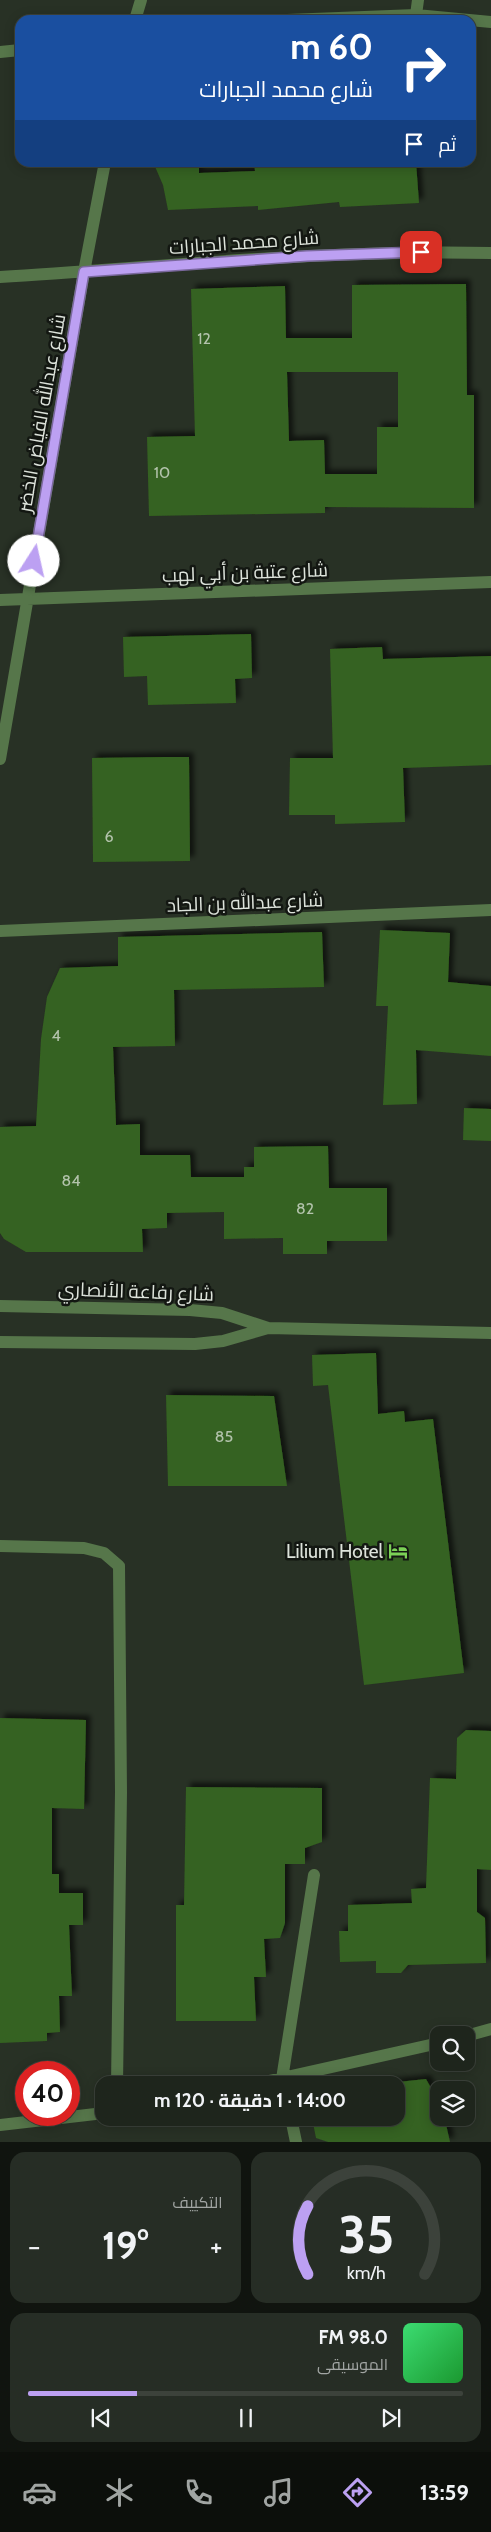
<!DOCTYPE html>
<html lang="ar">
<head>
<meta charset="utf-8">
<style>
	:root { --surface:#1e251c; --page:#262d25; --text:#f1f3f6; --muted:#a1a5a3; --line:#3c423b; --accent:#bca0f2 }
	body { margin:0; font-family:Cabin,Cairo,sans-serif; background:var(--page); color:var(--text); direction:rtl; height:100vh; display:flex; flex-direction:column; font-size:19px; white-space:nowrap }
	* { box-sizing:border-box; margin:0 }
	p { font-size:16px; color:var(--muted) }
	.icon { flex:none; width:28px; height:28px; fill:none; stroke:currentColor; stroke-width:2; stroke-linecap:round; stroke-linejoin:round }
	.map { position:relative; height:2142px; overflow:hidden; direction:ltr }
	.sheet { display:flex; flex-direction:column; gap:10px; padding:10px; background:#10140f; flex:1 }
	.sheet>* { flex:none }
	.banner { position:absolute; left:15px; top:15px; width:461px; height:152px; border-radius:15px; box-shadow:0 2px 12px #0003,0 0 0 1px var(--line); direction:rtl; background:#1a4fa0; color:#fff; overflow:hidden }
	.fabs { position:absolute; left:430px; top:2026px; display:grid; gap:10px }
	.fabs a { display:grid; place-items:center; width:45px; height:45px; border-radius:10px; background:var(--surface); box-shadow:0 2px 12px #0003,0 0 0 1px var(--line); font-size:25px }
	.speed { position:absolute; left:15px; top:2061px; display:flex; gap:10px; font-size:25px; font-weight:700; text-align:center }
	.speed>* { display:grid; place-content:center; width:65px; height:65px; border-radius:50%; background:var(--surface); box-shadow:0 2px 12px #0003,0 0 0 1px var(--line); line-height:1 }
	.speed .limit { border:8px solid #d22; background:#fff; color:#111 }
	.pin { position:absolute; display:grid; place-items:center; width:42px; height:42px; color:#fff; margin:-21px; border-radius:10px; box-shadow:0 2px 8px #0006 }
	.me { position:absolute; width:55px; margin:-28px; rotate:10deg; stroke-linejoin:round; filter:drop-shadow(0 0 4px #0008) }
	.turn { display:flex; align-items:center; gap:18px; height:105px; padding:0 20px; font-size:22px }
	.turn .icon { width:65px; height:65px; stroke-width:2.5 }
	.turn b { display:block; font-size:35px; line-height:42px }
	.then { display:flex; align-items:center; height:48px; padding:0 20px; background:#0003; gap:10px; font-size:19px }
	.big { font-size:38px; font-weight:700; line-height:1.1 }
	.sheet .tile { flex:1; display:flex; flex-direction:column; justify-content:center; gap:8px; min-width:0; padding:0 18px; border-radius:15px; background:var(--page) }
	.sheet .dial { align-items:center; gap:0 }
	.dial svg { height:130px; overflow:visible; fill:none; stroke:var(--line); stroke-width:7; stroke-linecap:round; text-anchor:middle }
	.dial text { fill:var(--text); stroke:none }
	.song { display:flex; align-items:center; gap:15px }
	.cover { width:60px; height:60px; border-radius:8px; background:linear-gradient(135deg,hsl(140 70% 55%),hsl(130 70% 35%)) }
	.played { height:5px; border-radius:2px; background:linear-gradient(90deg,var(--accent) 25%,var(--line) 25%) }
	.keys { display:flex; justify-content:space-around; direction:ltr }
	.heat { display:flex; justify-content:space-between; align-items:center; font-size:28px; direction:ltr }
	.sheet .tiles { flex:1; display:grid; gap:10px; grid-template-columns:1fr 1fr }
	.tile:last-child { grid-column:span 2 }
	.trip { position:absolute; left:95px; top:2076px; width:310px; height:50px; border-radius:15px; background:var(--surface); box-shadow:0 2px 12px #0003,0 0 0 1px var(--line); font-weight:700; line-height:50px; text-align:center; direction:rtl }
	.menu { display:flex; height:80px; justify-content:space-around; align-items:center; background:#0c0f0b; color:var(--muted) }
	.menu .icon { width:35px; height:35px }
	.menu .current { color:var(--accent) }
	.menu b { font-size:22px; color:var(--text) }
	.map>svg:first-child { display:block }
	.building { fill:#346220; fill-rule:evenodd; filter:url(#shadow) }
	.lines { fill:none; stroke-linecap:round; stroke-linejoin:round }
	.minor { stroke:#56764a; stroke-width:12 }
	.route-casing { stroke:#7a689d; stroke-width:12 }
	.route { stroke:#bca0f2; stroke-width:9 }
	.labels { text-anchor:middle; stroke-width:5; stroke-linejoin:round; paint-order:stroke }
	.number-label { font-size:16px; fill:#b3c3ac }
	.street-label { font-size:19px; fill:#dde3db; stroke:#131712 }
	.poi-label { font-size:19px; fill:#dde3db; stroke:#131712; text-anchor:end }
</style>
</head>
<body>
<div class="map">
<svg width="491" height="2142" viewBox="0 0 491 2142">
	<defs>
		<filter id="shadow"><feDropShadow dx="4.5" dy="-4.5" stdDeviation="2.5" flood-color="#0009"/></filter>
	</defs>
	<rect width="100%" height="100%" fill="#283125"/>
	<path class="building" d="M 153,162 L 199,162 L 199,173 L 255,171 L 254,162 L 416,162 L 419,203 L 340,207 L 339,202 L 258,210 L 258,206 L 168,210 L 163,185 Z
		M 466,284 L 467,395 L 474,395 L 474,508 L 325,507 L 325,513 L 149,516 L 147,437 L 195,436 L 191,289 L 285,286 L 286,338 L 352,338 L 352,285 ZM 287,372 L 398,372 L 398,427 L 377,427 L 377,474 L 325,474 L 324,440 L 289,441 Z
		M 251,634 L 252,678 L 235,679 L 236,703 L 148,705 L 147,676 L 124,677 L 123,637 Z
		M 382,647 L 383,659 L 491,656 L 491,765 L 403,768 L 405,822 L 335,824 L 335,815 L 289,815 L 290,758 L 333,758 L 330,649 Z
		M 163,757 L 189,757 L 190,861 L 93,862 L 92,758 Z
		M 380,930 L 450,933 L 448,982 L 491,986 L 491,1056 L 416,1050 L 417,1104 L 383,1105 L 388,1006 L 376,1006 Z
		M 322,932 L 324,987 L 174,990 L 175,1046 L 113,1047 L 116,1125 L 140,1124 L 140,1155 L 190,1155 L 191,1177 L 244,1177 L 244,1167 L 254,1167 L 254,1147 L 328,1146 L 329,1188 L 387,1188 L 387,1241 L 327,1241 L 327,1254 L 283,1254 L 283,1238 L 224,1239 L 224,1212 L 167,1213 L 167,1228 L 142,1229 L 143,1252 L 26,1252 L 4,1239 L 0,1233 L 0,1127 L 36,1126 L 41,1039 L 47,997 L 60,968 L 118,966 L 118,937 Z
		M 464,1108 L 491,1109 L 491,1141 L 463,1140 Z
		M 376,1353 L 378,1414 L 404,1411 L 405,1422 L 433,1419 L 464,1673 L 364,1685 L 328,1385 L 313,1386 L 312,1355 Z
		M 166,1395 L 274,1396 L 287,1486 L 168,1486 Z
		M 0,1718 L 86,1720 L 84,1809 L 52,1808 L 52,1874 L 59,1874 L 59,1893 L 83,1893 L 83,1925 L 69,1925 L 72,1996 L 59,1996 L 60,2032 L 47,2033 L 47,2041 L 0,2043 Z
		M 466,1730 L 491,1731 L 491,1870 L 477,1869 L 477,1912 L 485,1918 L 486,1963 L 408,1965 L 401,1973 L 376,1973 L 376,1961 L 340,1962 L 339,1931 L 348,1931 L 348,1905 L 412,1903 L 411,1889 L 426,1888 L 430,1778 L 456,1779 L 457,1738 Z
		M 186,1787 L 322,1788 L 322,1842 L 305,1848 L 305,1864 L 285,1864 L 285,1923 L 280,1938 L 264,1939 L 266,1977 L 254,1977 L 256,2021 L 176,2021 L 176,1905 L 184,1905 Z
		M 426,2079 L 435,2095 L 439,2093 L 439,2118 L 450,2118 L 445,2120 L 450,2142 L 328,2142 L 316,2138 L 312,2118 L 396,2118 L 396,2085 L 370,2085 Z"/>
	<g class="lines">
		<path class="minor" d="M 416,15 L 418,0
			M 135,20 L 141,0
			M 287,20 L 416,15 L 491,22
			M 0,52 L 20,50
			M 0,277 C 163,267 327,249 491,253
			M 0,600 L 491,582
			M 0,759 L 84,272 L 105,162
			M 0,931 L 491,910
			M 0,1306 L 190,1310 L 222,1313 L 268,1328 L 491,1333
			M 0,1342 L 195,1344 L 223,1341 L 268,1328
			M 0,1546 L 84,1548 L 104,1553 L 119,1566 L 121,1792 L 117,2085
			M 466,2036 L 491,2029
			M 251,2085 L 439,2043
			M 283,2085 L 282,2079 L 314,1875
			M 291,2118 L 296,2142
			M 0,2125 L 104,2113"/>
	</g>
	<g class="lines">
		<g class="route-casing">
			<path id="route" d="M 34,561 L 84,272 L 307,256 L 421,252"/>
		</g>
		<use href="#route" class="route"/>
	</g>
	<defs>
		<g id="hotel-bare" transform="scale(1.5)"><path d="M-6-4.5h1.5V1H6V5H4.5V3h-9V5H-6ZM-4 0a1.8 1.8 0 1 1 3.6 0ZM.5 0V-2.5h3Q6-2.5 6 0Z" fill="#7bd156" stroke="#131712" stroke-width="2.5" paint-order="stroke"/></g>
	</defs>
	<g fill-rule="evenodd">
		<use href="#hotel-bare" x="398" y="1551"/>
	</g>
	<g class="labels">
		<g class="number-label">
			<text x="204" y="344">12</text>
			<text x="162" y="478">10</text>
			<text x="109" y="842">6</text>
			<text x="56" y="1041">4</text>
			<text x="71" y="1186">84</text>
			<text x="305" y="1214">82</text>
			<text x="224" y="1442">85</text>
		</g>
		<g class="street-label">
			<text transform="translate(244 242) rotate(-4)" y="7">شارع محمد الجبارات</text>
			<text transform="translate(41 413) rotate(-80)" y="7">شارع عبدالله الفياض الخضر</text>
			<text transform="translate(245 572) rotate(-2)" y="7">شارع عتبة بن أبي لهب</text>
			<text transform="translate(245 902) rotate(-2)" y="7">شارع عبدالله بن الجاد</text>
			<text transform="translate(136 1291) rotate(2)" y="7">شارع رفاعة الأنصاري</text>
		</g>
		<g class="poi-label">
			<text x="383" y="1558">Lilium Hotel</text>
		</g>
	</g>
</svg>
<div class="fabs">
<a><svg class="icon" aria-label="search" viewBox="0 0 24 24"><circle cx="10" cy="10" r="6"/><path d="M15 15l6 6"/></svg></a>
<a><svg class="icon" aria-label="layers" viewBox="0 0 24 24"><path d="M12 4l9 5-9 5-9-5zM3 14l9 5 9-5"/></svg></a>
</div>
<div class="speed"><div class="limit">40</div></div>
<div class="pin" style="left:421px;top:252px;background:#d93025"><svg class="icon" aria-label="arrive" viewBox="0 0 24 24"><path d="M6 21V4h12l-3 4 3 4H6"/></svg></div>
<svg class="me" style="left:34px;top:561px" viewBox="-20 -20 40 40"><circle r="19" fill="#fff"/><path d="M0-13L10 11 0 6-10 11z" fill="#bca0f2"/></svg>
<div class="trip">14:00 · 1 دقيقة · 120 m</div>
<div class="banner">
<div class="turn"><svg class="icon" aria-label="right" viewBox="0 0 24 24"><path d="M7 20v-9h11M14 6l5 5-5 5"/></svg><div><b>60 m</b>شارع محمد الجبارات</div></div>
<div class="then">ثم<svg class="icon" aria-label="arrive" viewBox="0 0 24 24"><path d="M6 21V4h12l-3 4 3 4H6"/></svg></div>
</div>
</div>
<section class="sheet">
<div class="tiles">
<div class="tile dial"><svg viewBox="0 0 100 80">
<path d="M14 69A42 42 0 1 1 86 69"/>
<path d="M14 69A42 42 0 0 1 14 27" stroke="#bca0f2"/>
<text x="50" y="56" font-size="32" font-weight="700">35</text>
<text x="50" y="72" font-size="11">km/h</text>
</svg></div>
<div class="tile"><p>التكييف</p>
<div class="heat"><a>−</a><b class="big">19°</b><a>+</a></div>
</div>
<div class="tile">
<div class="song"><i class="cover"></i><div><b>98.0 FM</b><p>الموسيقى</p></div></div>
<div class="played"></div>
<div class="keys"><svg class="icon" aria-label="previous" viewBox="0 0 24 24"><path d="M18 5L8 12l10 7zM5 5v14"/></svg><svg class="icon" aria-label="pause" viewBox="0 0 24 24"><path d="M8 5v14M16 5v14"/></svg><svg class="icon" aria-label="next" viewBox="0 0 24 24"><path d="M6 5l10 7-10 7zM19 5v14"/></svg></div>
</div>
</div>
</section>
<nav class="menu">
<b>13:59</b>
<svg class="icon current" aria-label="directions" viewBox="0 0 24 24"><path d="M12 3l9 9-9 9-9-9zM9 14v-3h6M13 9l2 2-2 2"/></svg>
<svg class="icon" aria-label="music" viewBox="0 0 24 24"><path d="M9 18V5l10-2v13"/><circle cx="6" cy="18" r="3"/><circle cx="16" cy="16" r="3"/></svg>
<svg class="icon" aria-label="phone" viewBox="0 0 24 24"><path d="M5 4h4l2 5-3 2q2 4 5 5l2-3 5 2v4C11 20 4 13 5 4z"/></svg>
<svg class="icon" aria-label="climate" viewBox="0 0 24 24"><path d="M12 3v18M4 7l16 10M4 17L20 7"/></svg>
<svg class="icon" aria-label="car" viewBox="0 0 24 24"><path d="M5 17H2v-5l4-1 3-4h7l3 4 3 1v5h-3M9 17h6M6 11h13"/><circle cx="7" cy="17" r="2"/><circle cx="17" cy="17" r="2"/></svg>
</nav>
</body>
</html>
